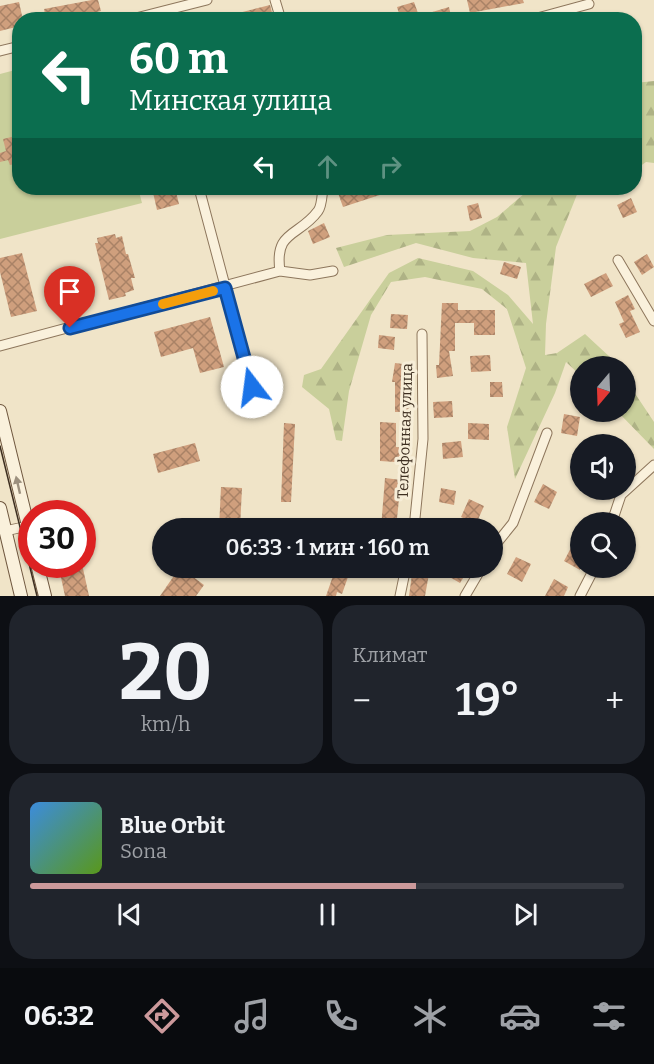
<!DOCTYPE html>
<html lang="ru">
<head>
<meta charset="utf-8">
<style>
	:root { --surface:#171b24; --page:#20242c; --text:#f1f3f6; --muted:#9ea1a6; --line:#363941; --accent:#cc999b }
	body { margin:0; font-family:Bitter,serif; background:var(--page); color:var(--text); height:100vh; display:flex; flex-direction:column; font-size:22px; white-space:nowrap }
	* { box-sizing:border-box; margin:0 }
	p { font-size:20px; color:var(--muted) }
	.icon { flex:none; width:33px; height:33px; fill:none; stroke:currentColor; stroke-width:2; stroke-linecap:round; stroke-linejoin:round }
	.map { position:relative; height:596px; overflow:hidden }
	.panel { display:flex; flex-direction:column; gap:9px; padding:9px; background:#0d0f14; flex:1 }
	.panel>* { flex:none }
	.top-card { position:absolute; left:12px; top:12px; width:630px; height:183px; border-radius:24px; box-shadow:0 2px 4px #0004; background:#0b6e4f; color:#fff; overflow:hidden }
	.needle { width:39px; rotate:199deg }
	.fabs { position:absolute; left:570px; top:356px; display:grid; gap:12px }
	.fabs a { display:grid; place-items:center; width:66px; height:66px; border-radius:50%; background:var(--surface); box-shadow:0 2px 4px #0004; font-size:30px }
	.speed { position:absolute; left:18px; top:500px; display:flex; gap:12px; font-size:30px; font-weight:700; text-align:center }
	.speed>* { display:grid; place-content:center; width:78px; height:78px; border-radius:50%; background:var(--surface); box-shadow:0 2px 4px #0004; line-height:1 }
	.speed .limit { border:9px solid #d22; background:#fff; color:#111 }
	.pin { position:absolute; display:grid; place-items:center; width:51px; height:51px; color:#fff; margin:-62px -26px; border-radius:50% 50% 50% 0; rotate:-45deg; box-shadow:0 0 6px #0007 }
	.pin .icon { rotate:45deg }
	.me { position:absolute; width:66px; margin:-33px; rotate:345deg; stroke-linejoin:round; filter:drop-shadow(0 0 4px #0008) }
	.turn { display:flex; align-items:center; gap:21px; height:126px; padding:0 18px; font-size:27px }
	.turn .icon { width:78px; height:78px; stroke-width:2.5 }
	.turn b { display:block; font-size:42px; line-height:51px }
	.lanes { display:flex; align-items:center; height:57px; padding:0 18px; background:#0003; justify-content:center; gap:30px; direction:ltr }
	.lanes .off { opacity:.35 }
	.big { font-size:45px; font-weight:600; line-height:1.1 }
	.panel .widget { flex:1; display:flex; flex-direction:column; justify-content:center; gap:9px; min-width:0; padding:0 21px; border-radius:24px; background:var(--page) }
	.panel .dial { align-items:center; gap:0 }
	.dial b { font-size:78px; line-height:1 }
	.song { display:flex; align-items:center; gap:18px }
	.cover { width:72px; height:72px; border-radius:9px; background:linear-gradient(135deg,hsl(210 70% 55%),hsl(90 70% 35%)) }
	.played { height:6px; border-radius:3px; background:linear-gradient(90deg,var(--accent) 65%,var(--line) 65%) }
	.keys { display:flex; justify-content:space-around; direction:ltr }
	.heat { display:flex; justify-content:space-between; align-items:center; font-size:33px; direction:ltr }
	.panel .tiles { flex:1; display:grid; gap:9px; grid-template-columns:1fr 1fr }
	.widget:last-child { grid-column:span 2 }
	.trip { position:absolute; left:152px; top:518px; width:351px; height:60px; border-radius:30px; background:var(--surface); box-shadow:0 2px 4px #0004; font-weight:600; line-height:60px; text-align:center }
	.tabs { display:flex; height:96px; justify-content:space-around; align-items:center; background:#090b0e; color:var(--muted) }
	.tabs .icon { width:42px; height:42px }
	.tabs .current { color:var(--accent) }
	.tabs b { font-size:27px; color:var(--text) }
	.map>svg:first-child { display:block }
	.green { fill:#c9cf9b }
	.forest { fill:url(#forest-firs) }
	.building { fill:url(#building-cross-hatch) }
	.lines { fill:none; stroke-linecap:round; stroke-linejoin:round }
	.street-casing { stroke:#8d765c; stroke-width:11 }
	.secondary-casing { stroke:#6f573f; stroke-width:14 }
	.street { stroke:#faf1dc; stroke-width:9 }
	.secondary { stroke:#faf1dc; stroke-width:12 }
	.tram { stroke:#3d2e20; stroke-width:1.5 }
	.oneway { fill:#9c907e }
	.route-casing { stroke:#114b97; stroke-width:15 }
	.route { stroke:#1a73e8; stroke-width:10 }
	.slow { stroke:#f59e0b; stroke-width:10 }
	.labels { text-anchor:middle; stroke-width:6; stroke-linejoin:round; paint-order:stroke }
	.street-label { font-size:15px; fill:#3d2e20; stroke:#f7eed8 }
</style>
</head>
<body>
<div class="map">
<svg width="654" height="596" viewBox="0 0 654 596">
	<defs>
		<pattern id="forest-firs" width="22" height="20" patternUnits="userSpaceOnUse" patternTransform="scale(1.5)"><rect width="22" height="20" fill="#c9cf9b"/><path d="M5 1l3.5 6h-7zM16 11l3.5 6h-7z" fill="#aeb285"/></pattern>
		<pattern id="building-cross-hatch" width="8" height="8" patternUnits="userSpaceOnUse" patternTransform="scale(1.5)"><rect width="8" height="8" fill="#cf9f7d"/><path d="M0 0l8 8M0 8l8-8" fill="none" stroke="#a98266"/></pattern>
	</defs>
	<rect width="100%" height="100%" fill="#f0e4c8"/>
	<path class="green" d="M 19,69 L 20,188 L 138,188 L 142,203 L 0,239 L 0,74 Z"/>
	<path class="forest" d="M 654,81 L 654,163 L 646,162 L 635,170 L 634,118 L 637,116 L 635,109 L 635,83 Z
		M 531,188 L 593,188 L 578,192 L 556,247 L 546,324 L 545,355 L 557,353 L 585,334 L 611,358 L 616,366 L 580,366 L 580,375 L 566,362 L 555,393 L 515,479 L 507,427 L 526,368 L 507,309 L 482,289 L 425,277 L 391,282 L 371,315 L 349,391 L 342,441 L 336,440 L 329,409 L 302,387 L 304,375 L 321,369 L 389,273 L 418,258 L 473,271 L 508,295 L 533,324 L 526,263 L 473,258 L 416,243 L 344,267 L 336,248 L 387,235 L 470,231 L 497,217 Z
		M 626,380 L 654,422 L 654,449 L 617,411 L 626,411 Z"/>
	<path class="building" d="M 92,0 L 98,0 L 101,11 L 67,20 L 46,20 L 44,9 Z
		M 467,0 L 523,0 L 524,3 L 470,13 Z
		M 19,2 L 23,20 L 20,20 L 20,26 L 0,31 L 0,6 Z
		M 414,2 L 419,16 L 449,7 L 452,20 L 401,20 L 397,7 Z
		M 270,5 L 274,20 L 227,20 L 227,16 Z
		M 20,135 L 20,163 L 10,165 L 8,160 L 0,162 L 0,153 L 6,151 L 3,139 Z
		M 152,188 L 175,188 L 179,204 L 157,210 Z
		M 355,188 L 394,188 L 395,190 L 343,207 L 338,193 Z
		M 631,198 L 637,212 L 623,218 L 617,205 Z
		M 478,203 L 482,218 L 470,221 L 467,206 Z
		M 324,223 L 330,237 L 313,244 L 308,231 Z
		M 115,234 L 116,238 L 122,236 L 126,254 L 128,254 L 135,278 L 131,278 L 134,290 L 125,293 L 126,296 L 109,300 L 95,243 L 98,243 L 97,238 Z
		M 22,253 L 37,311 L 11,317 L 0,272 L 0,258 Z
		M 647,254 L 654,267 L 642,275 L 634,262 Z
		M 504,262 L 521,267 L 517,279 L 500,274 Z
		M 606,273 L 613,286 L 591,297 L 584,284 Z
		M 628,295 L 635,309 L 630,311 L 640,332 L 626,338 L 619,324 L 624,322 L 615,302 Z
		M 442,303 L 458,303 L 458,310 L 495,310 L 495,335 L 474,335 L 474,323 L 455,323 L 455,351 L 449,351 L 453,376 L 437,378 L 436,365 L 439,365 Z
		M 391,314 L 408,315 L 407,329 L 390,328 Z
		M 210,317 L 224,367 L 200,373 L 193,348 L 161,357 L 154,332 Z
		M 379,335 L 395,337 L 394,350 L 378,348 Z
		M 490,355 L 491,371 L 471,372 L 470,356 Z
		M 395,363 L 411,365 L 407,393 L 410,393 L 409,412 L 395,412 L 395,382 L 392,382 Z
		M 490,382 L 502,382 L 503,397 L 490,397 Z
		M 452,401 L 453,417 L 434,418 L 433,402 Z
		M 564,414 L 580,417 L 577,436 L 561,433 Z
		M 380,422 L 396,423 L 396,447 L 411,448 L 410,463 L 380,461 Z
		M 284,423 L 295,424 L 291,502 L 281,502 Z
		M 468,423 L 489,424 L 489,440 L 468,439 Z
		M 461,441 L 463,457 L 443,459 L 442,443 Z
		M 195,443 L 200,461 L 158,473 L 153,454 Z
		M 385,478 L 401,480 L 396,528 L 381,528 Z
		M 543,484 L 557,492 L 549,509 L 534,502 Z
		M 221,487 L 242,488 L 240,528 L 219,528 Z
		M 441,488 L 456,491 L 454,505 L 439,502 Z
		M 469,499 L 484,506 L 476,524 L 461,517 Z
		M 573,544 L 580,548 L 580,570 L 564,561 Z
		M 516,557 L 531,564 L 522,582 L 507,574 Z
		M 58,564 L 82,564 L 89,596 L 65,596 Z
		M 180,567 L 204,585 L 196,596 L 160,596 Z
		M 413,567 L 430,568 L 425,596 L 409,596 Z
		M 451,567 L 470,567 L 460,583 L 446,575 Z
		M 334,573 L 348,577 L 342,594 L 337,592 L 336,596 L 326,596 Z
		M 554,579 L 568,587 L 564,596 L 545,596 Z"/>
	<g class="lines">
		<g class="street-casing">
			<path id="street" d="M 275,0 L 281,20
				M 128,20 L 207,0
				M 530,20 L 589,4
				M 0,51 L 20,46
				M 199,188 L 252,387
				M 618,260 L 654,321
				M 280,271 C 274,230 299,237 318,211 C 322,206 322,194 323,188
				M 0,346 L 280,271 L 310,275 L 333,271
				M 612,522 L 621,495 L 654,465
				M 414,528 L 423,439 L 422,334
				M 5,531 L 28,526
				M 492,549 L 513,523 L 547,433
				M 400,596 L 406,567
				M 465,596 L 482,567
				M 580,596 L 595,567"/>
		</g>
		<g class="secondary-casing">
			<path id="secondary" d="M 0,411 L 32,542
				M 0,508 L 21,596
				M 37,564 L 45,596"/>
		</g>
		<use href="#street" class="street"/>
		<use href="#secondary" class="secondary"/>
		<path class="tram" d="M 0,446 L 37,596"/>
	</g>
	<defs><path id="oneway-solid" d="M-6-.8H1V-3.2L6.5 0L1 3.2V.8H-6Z" transform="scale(1.5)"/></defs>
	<use class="oneway" href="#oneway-solid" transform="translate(18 485) rotate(-103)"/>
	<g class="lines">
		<g class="route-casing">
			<path id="route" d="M 70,328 L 225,288 L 252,387"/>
		</g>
		<use href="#route" class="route"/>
		<path class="slow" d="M 163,304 L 213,291"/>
	</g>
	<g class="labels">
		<g class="street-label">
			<text transform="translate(405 431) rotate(-88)" y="5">Телефонная улица</text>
		</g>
	</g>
</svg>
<div class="fabs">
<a><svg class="needle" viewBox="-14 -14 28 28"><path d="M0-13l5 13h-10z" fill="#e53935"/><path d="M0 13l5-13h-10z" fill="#9ea1a6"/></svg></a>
<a><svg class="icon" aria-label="sound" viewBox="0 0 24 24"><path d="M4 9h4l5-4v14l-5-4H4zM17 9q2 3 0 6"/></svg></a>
<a><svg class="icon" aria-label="search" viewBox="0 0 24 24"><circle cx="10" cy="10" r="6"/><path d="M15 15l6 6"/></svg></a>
</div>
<div class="speed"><div class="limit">30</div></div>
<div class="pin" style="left:70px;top:328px;background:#d93025"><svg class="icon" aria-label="arrive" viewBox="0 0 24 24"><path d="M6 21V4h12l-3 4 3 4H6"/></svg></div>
<svg class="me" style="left:252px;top:387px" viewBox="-20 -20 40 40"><circle r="19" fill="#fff"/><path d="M0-13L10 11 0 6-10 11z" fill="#1a73e8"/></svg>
<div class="trip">06:33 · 1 мин · 160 m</div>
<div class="top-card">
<div class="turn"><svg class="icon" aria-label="left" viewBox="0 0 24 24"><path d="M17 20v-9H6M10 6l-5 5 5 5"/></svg><div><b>60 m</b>Минская улица</div></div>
<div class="lanes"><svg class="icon" aria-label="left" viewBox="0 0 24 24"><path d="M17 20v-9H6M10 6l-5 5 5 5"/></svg><svg class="icon off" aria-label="ahead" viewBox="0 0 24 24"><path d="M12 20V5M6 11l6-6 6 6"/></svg><svg class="icon off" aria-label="right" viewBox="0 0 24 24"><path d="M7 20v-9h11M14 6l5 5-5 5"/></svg></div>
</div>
</div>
<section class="panel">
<div class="tiles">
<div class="widget dial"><b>20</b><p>km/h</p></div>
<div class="widget"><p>Климат</p>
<div class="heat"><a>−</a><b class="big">19°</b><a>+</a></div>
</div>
<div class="widget">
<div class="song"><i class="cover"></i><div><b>Blue Orbit</b><p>Sona</p></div></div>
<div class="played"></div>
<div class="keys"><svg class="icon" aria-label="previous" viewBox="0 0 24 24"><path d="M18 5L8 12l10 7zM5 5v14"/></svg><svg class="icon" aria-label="pause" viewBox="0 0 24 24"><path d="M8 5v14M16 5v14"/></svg><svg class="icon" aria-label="next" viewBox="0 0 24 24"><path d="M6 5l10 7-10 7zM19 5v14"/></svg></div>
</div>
</div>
</section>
<nav class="tabs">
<b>06:32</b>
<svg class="icon current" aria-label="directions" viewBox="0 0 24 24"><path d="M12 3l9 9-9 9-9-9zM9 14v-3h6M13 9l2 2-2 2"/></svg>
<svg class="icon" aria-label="music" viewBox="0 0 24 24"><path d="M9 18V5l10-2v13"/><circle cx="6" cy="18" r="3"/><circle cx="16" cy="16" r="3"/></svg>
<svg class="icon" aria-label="phone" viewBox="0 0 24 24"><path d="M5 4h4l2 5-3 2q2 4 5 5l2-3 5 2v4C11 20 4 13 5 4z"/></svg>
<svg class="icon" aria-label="climate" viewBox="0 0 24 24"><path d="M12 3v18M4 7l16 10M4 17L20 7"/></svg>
<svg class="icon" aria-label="car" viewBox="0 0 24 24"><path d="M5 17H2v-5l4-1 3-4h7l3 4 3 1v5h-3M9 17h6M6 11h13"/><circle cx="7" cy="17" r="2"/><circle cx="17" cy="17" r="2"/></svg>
<svg class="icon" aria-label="filters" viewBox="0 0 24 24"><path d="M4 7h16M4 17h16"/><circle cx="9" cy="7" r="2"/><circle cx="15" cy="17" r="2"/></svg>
</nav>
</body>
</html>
